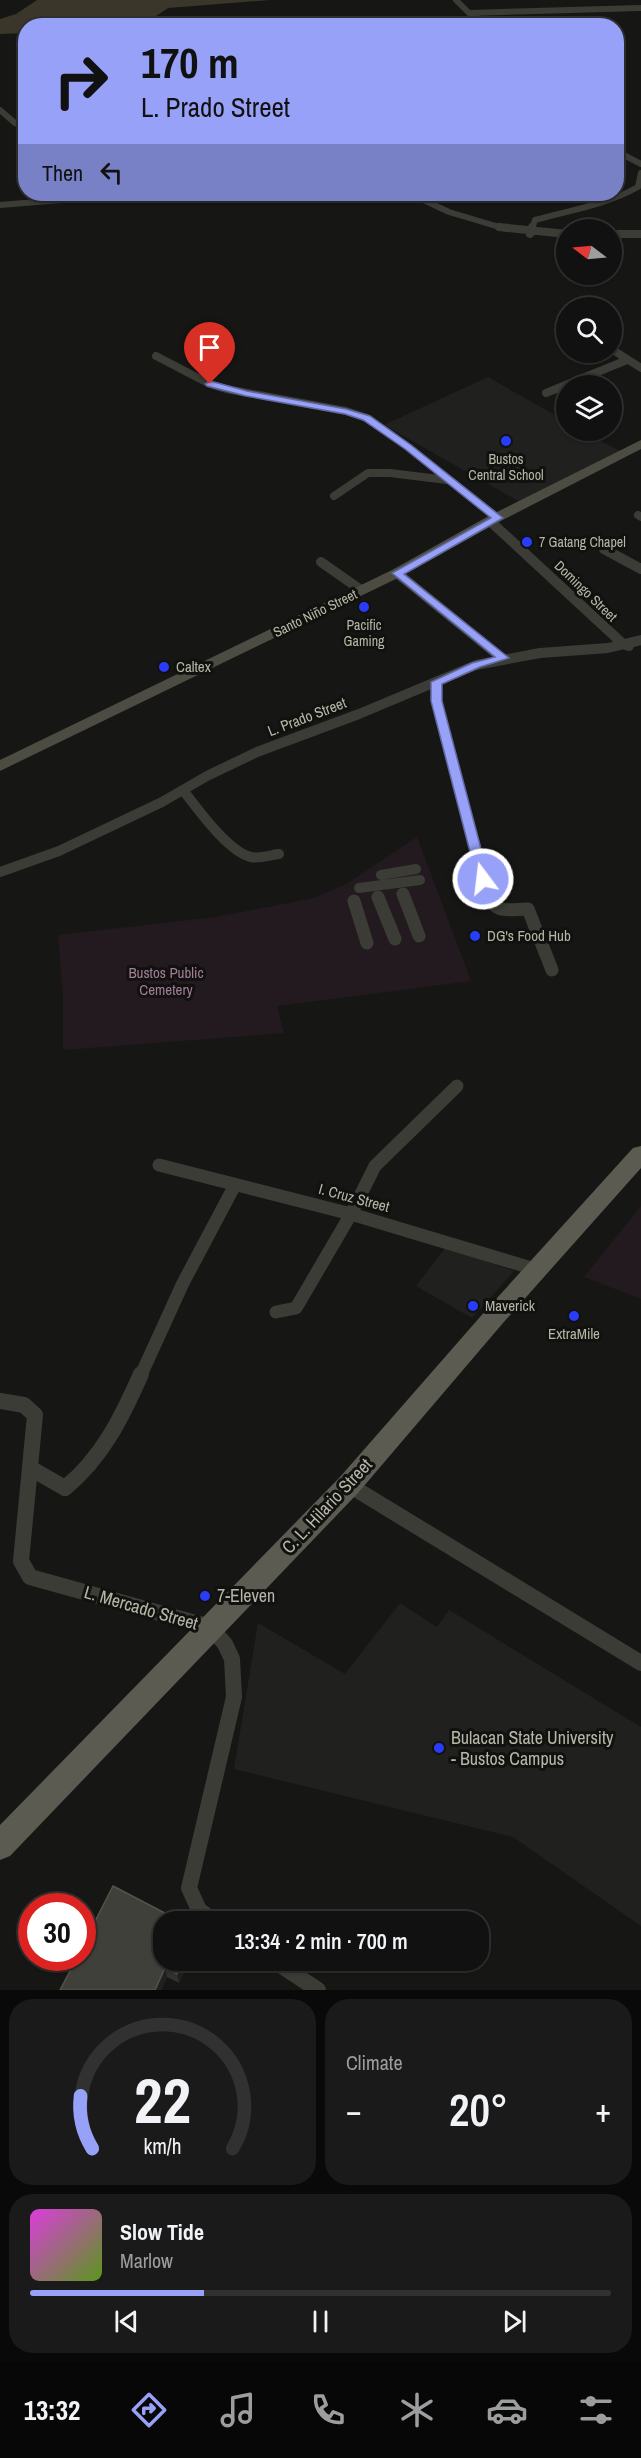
<!DOCTYPE html>
<html lang="en">
<head>
<meta charset="utf-8">
<style>
	:root { --surface:#101110; --page:#191a19; --text:#f1f3f6; --muted:#9c9d9f; --line:#303130; --accent:#97a1f8 }
	body { margin:0; font-family:"Archivo Narrow",sans-serif; background:var(--page); color:var(--text); height:100vh; display:flex; flex-direction:column; font-size:22px; white-space:nowrap }
	* { box-sizing:border-box; margin:0 }
	p { font-size:20px; color:var(--muted) }
	.icon { flex:none; width:33px; height:33px; fill:none; stroke:currentColor; stroke-width:2; stroke-linecap:round; stroke-linejoin:round }
	.map { position:relative; height:1990px; overflow:hidden }
	.panel { display:flex; flex-direction:column; gap:9px; padding:9px; background:#090909; flex:1 }
	.panel>* { flex:none }
	.top-card { position:absolute; left:18px; top:18px; width:606px; height:183px; border-radius:24px; box-shadow:0 2px 4px #0004,0 0 0 2px var(--line); background:#97a1f8; color:#111; overflow:hidden }
	.needle { width:39px; rotate:286deg }
	.fabs { position:absolute; left:556px; top:219px; display:grid; gap:12px }
	.fabs a { display:grid; place-items:center; width:66px; height:66px; border-radius:50%; background:var(--surface); box-shadow:0 2px 4px #0004,0 0 0 2px var(--line); font-size:30px }
	.speed { position:absolute; left:18px; top:1893px; display:flex; gap:12px; font-size:30px; font-weight:700; text-align:center }
	.speed>* { display:grid; place-content:center; width:78px; height:78px; border-radius:50%; background:var(--surface); box-shadow:0 2px 4px #0004,0 0 0 2px var(--line); line-height:1 }
	.speed .limit { border:9px solid #d22; background:#fff; color:#111 }
	.pin { position:absolute; display:grid; place-items:center; width:51px; height:51px; color:#fff; margin:-62px -26px; border-radius:50% 50% 50% 0; rotate:-45deg; box-shadow:0 0 6px #0007 }
	.pin .icon { rotate:45deg }
	.me { position:absolute; width:66px; margin:-33px; rotate:345deg; stroke-linejoin:round; filter:drop-shadow(0 0 4px #0008) }
	.turn { display:flex; align-items:center; gap:21px; height:126px; padding:0 24px; font-size:27px }
	.turn .icon { width:78px; height:78px; stroke-width:2.5 }
	.turn b { display:block; font-size:42px; line-height:51px }
	.then { display:flex; align-items:center; height:57px; padding:0 24px; background:#0003; gap:12px; font-size:22px }
	.big { font-size:45px; font-weight:600; line-height:1.1 }
	.panel .widget { flex:1; display:flex; flex-direction:column; justify-content:center; gap:9px; min-width:0; padding:0 21px; border-radius:24px; background:var(--page) }
	.panel .dial { align-items:center; gap:0 }
	.dial svg { height:156px; overflow:visible; fill:none; stroke:var(--line); stroke-width:7; stroke-linecap:round; text-anchor:middle }
	.dial text { fill:var(--text); stroke:none }
	.song { display:flex; align-items:center; gap:18px }
	.cover { width:72px; height:72px; border-radius:9px; background:linear-gradient(135deg,hsl(300 70% 55%),hsl(90 70% 35%)) }
	.played { height:6px; border-radius:3px; background:linear-gradient(90deg,var(--accent) 30%,var(--line) 30%) }
	.keys { display:flex; justify-content:space-around; direction:ltr }
	.heat { display:flex; justify-content:space-between; align-items:center; font-size:33px; direction:ltr }
	.panel .tiles { flex:1; display:grid; gap:9px; grid-template-columns:1fr 1fr }
	.widget:last-child { grid-column:span 2 }
	.trip { position:absolute; left:153px; top:1911px; width:336px; height:60px; border-radius:24px; background:var(--surface); box-shadow:0 2px 4px #0004,0 0 0 2px var(--line); font-weight:600; line-height:60px; text-align:center }
	.menu { display:flex; height:96px; justify-content:space-around; align-items:center; background:#060706; color:var(--muted) }
	.menu .icon { width:42px; height:42px }
	.menu .selected { color:var(--accent) }
	.menu b { font-size:27px; color:var(--text) }
	.map>svg:first-child { display:block }
	.built { fill:#20211e }
	.green { fill:#221a1f }
	.water { fill:#3b362a }
	.lines { fill:none; stroke-linecap:round; stroke-linejoin:round }
	.street-far4 { stroke:#3b3c35; stroke-width:6 }
	.street-far3 { stroke:#3b3c35; stroke-width:8 }
	.street-far2 { stroke:#3b3c35; stroke-width:10 }
	.street-far1 { stroke:#3b3c35; stroke-width:13 }
	.street { stroke:#3b3c35; stroke-width:16 }
	.secondary { fill:#4c4c43; fill-rule:evenodd }
	.primary { fill:#5b5b51; fill-rule:evenodd }
	.wall { fill:#31322d }
	.shaded-wall { fill:#20211e }
	.building { fill:#3f403a; stroke:#52534b; stroke-width:1.5 }
	.route { fill:#97a1f8; stroke:#6269a1; stroke-width:1.5 }
	.poi-dot { fill:#293cfb; stroke:#111210; stroke-width:2 }
	.labels { text-anchor:middle; stroke-width:6; stroke-linejoin:round; paint-order:stroke }
	.far-poi-label { font-size:14px; fill:#b7b6a6; stroke:#111210 }
	.far-street-label { font-size:14px; fill:#b7b6a6; stroke:#111210 }
	.poi-label { font-size:15px; fill:#b7b6a6; stroke:#111210; text-anchor:start }
	.street-label { font-size:15px; fill:#b7b6a6; stroke:#111210 }
	.park-label { font-size:15px; fill:#a37c97; stroke:#111210 }
	.near-street-label { font-size:18px; fill:#b7b6a6; stroke:#111210 }
	.near-poi-label { font-size:18px; fill:#b7b6a6; stroke:#111210; text-anchor:start }
</style>
</head>
<body>
<div class="map">
<svg width="641" height="1990" viewBox="0 0 641 1990">
	<rect width="100%" height="100%" fill="#161715"/>
	<path class="built" d="M 488,377 L 567,422 L 567,430 L 582,431 L 620,451 L 520,502 L 384,425 Z
		M 446,1247 L 514,1271 L 472,1318 L 416,1286 Z
		M 400,1603 L 437,1627 L 449,1610 L 641,1727 L 641,1926 L 513,1837 L 234,1769 L 258,1623 L 345,1674 Z"/>
	<path class="green" d="M 417,837 L 471,981 L 277,1006 L 284,1033 L 63,1050 L 63,997 L 58,935 L 216,917 L 314,898 L 348,883 Z
		M 641,1206 L 641,1299 L 584,1277 Z"/>
	<path class="water" d="M 37,0 L 270,0 L 168,8 L 143,25 L 26,26 L 25,33 L 0,34 L 0,19 L 16,14 Z"/>
	<g class="lines">
		<path class="street-far4" d="M 456,0 L 469,13 L 490,26
			M 469,13 L 641,8
			M 0,110 L 15,123 L 26,128
			M 616,151 L 641,164
			M 411,194 L 449,212 L 506,229
			M 0,205 L 136,194
			M 532,229 L 535,220 C 570,210 606,205 638,187 L 641,173"/>
		<path class="street-far3" d="M 499,227 L 567,234
			M 530,234 L 532,227
			M 612,234 L 641,234
			M 613,350 L 641,368
			M 156,356 L 210,384 L 226,389 L 346,411 L 367,418 L 408,447 L 498,518
			M 546,393 L 627,360
			M 334,496 L 368,473 L 390,473 L 447,480
			M 638,515 L 641,517"/>
		<path class="street-far2" d="M 490,521 L 623,644 L 629,646
			M 604,549 L 641,569
			M 321,562 L 361,590
			M 397,573 L 503,659
			M 437,682 L 436,701 L 489,895
			M 183,790 C 197,808 228,852 251,857 C 260,859 270,855 279,854
			M 0,872 L 59,851 L 162,802 L 207,776 L 257,752 L 359,714 L 476,665 L 540,653 L 608,648 L 641,640
			M 381,875 L 416,869
			M 359,888 L 420,880
			M 403,893 L 404,895"/>
		<path class="street-far1" d="M 403,894 L 419,936
			M 488,894 C 494,915 509,909 528,909 L 552,970
			M 378,897 L 395,939
			M 354,901 L 367,943
			M 159,1165 L 351,1214 L 538,1270
			M 276,1312 L 296,1308 L 351,1214 L 375,1166 L 457,1086
			M 141,1375 L 183,1283 L 235,1185"/>
		<path class="street" d="M 0,1401 L 24,1405 L 35,1415 L 21,1561 L 30,1577 L 210,1627 L 225,1644 L 232,1659 L 234,1697 L 189,1888 L 199,1910 L 216,1922
			M 30,1468 L 65,1488 C 102,1458 122,1417 141,1374
			M 349,1485 L 641,1663
			M 273,1960 L 318,1990"/>
		<path class="secondary" d="M 641,440 L 641,449 L 495,524 L 402,576 L 0,771 L 0,760 L 392,570 L 485,518 Z"/>
		<path class="primary" d="M 641,1146 L 641,1168 L 503,1323 L 358,1493 L 10,1856 L 0,1860 L 0,1825 L 340,1477 L 487,1309 L 633,1148 Z"/>
	</g>
	<path class="wall" d="M 164,1960 L 190,1960 L 179,1983 L 167,1977 L 161,1990 L 60,1990 Z"/>
	<path class="shaded-wall" d="M 184,1960 L 190,1960 L 179,1983 L 177,1974 Z
		M 165,1968 L 167,1977 L 161,1990 L 155,1990 Z"/>
	<path class="building" d="M 113,1886 L 182,1922 L 164,1922 L 164,1960 L 184,1960 L 177,1974 L 165,1968 L 155,1990 L 60,1990 L 77,1958 L 82,1958 L 82,1947 Z"/>
	<path class="route" d="M 210,381 L 247,391 L 346,409 L 370,416 L 411,445 L 503,518 L 404,574 L 509,658 L 480,667 L 442,684 L 442,701 L 489,879 L 488,882 L 478,882 L 477,879 L 431,701 L 431,682 L 472,663 L 495,657 L 392,573 L 491,518 L 405,449 L 363,420 L 345,414 L 246,396 L 207,386 L 205,384 Z"/>
	<g class="poi-dot">
		<circle cx="506" cy="441" r="6"/>
		<circle cx="527" cy="542" r="6"/>
		<circle cx="364" cy="607" r="6"/>
		<circle cx="164" cy="667" r="6"/>
		<circle cx="475" cy="936" r="6"/>
		<circle cx="473" cy="1306" r="6"/>
		<circle cx="574" cy="1316" r="6"/>
		<circle cx="205" cy="1596" r="6"/>
		<circle cx="439" cy="1748" r="6"/>
	</g>
	<g class="labels">
		<g class="far-poi-label">
			<text x="506" y="464">Bustos<tspan x="506" dy="16">Central School</tspan></text>
			<text x="539" y="547" text-anchor="start">7 Gatang Chapel</text>
			<text x="364" y="630">Pacific<tspan x="364" dy="16">Gaming</tspan></text>
		</g>
		<g class="far-street-label">
			<text transform="translate(586 591) rotate(44)" y="5">Domingo Street</text>
			<text transform="translate(315 613) rotate(-26)" y="5">Santo Niño Street</text>
		</g>
		<g class="poi-label">
			<text x="176" y="672">Caltex</text>
			<text x="487" y="941">DG's Food Hub</text>
			<text x="485" y="1311">Maverick</text>
			<text x="574" y="1339" text-anchor="middle">ExtraMile</text>
		</g>
		<g class="street-label">
			<text transform="translate(307 717) rotate(-21)" y="5">L. Prado Street</text>
			<text transform="translate(354 1198) rotate(15)" y="5">I. Cruz Street</text>
		</g>
		<g class="park-label">
			<text x="166" y="978">Bustos Public<tspan x="166" dy="17">Cemetery</tspan></text>
		</g>
		<g class="near-street-label">
			<text transform="translate(327 1506) rotate(-47)" y="6">C. L. Hilario Street</text>
			<text transform="translate(141 1608) rotate(16)" y="6">L. Mercado Street</text>
		</g>
		<g class="near-poi-label">
			<text x="217" y="1602">7-Eleven</text>
			<text x="451" y="1744">Bulacan State University<tspan x="451" dy="21">- Bustos Campus</tspan></text>
		</g>
	</g>
</svg>
<div class="fabs">
<a><svg class="needle" viewBox="-14 -14 28 28"><path d="M0-13l5 13h-10z" fill="#e53935"/><path d="M0 13l5-13h-10z" fill="#9c9d9f"/></svg></a>
<a><svg class="icon" aria-label="search" viewBox="0 0 24 24"><circle cx="10" cy="10" r="6"/><path d="M15 15l6 6"/></svg></a>
<a><svg class="icon" aria-label="layers" viewBox="0 0 24 24"><path d="M12 4l9 5-9 5-9-5zM3 14l9 5 9-5"/></svg></a>
</div>
<div class="speed"><div class="limit">30</div></div>
<div class="pin" style="left:210px;top:384px;background:#d93025"><svg class="icon" aria-label="arrive" viewBox="0 0 24 24"><path d="M6 21V4h12l-3 4 3 4H6"/></svg></div>
<svg class="me" style="left:483px;top:879px" viewBox="-20 -20 40 40"><circle r="17" fill="#97a1f8" stroke="#fff" stroke-width="3"/><path d="M0-11L8 9 0 5-8 9z" fill="#fff"/></svg>
<div class="trip">13:34 · 2 min · 700 m</div>
<div class="top-card">
<div class="turn"><svg class="icon" aria-label="right" viewBox="0 0 24 24"><path d="M7 20v-9h11M14 6l5 5-5 5"/></svg><div><b>170 m</b>L. Prado Street</div></div>
<div class="then">Then<svg class="icon" aria-label="left" viewBox="0 0 24 24"><path d="M17 20v-9H6M10 6l-5 5 5 5"/></svg></div>
</div>
</div>
<section class="panel">
<div class="tiles">
<div class="widget dial"><svg viewBox="0 0 100 80">
<path d="M14 69A42 42 0 1 1 86 69"/>
<path d="M14 69A42 42 0 0 1 8 42" stroke="#97a1f8"/>
<text x="50" y="56" font-size="32" font-weight="700">22</text>
<text x="50" y="72" font-size="11">km/h</text>
</svg></div>
<div class="widget"><p>Climate</p>
<div class="heat"><a>−</a><b class="big">20°</b><a>+</a></div>
</div>
<div class="widget">
<div class="song"><i class="cover"></i><div><b>Slow Tide</b><p>Marlow</p></div></div>
<div class="played"></div>
<div class="keys"><svg class="icon" aria-label="previous" viewBox="0 0 24 24"><path d="M18 5L8 12l10 7zM5 5v14"/></svg><svg class="icon" aria-label="pause" viewBox="0 0 24 24"><path d="M8 5v14M16 5v14"/></svg><svg class="icon" aria-label="next" viewBox="0 0 24 24"><path d="M6 5l10 7-10 7zM19 5v14"/></svg></div>
</div>
</div>
</section>
<nav class="menu">
<b>13:32</b>
<svg class="icon selected" aria-label="directions" viewBox="0 0 24 24"><path d="M12 3l9 9-9 9-9-9zM9 14v-3h6M13 9l2 2-2 2"/></svg>
<svg class="icon" aria-label="music" viewBox="0 0 24 24"><path d="M9 18V5l10-2v13"/><circle cx="6" cy="18" r="3"/><circle cx="16" cy="16" r="3"/></svg>
<svg class="icon" aria-label="phone" viewBox="0 0 24 24"><path d="M5 4h4l2 5-3 2q2 4 5 5l2-3 5 2v4C11 20 4 13 5 4z"/></svg>
<svg class="icon" aria-label="climate" viewBox="0 0 24 24"><path d="M12 3v18M4 7l16 10M4 17L20 7"/></svg>
<svg class="icon" aria-label="car" viewBox="0 0 24 24"><path d="M5 17H2v-5l4-1 3-4h7l3 4 3 1v5h-3M9 17h6M6 11h13"/><circle cx="7" cy="17" r="2"/><circle cx="17" cy="17" r="2"/></svg>
<svg class="icon" aria-label="filters" viewBox="0 0 24 24"><path d="M4 7h16M4 17h16"/><circle cx="9" cy="7" r="2"/><circle cx="15" cy="17" r="2"/></svg>
</nav>
</body>
</html>
